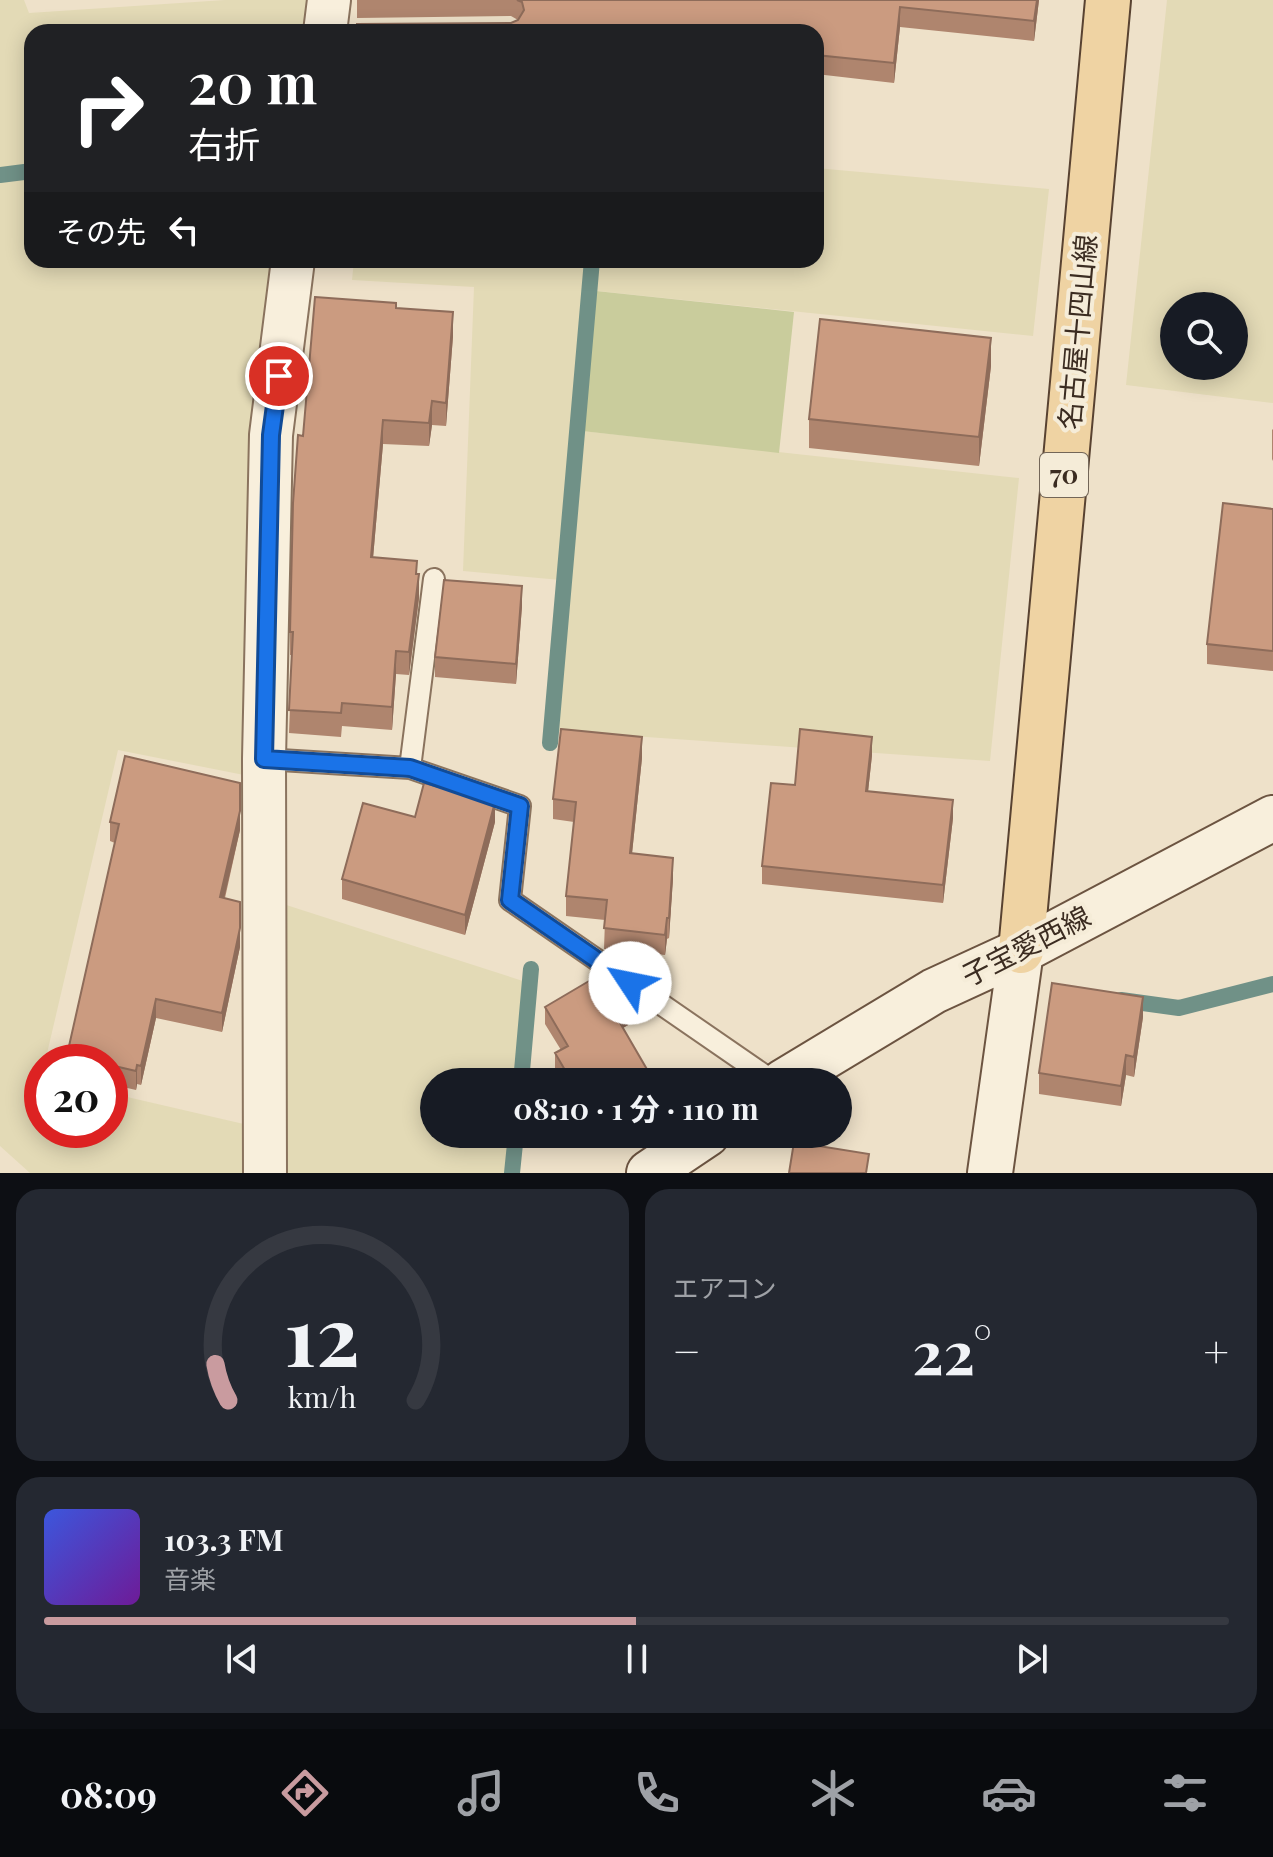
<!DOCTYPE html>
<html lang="ja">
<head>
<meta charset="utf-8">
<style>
	:root { --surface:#171b24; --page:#242831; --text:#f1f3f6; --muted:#9ea1a6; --line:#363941; --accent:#c99b9f }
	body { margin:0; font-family:"Playfair Display","Noto Sans JP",serif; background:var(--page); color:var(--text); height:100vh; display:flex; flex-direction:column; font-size:30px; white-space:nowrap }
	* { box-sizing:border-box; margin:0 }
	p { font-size:26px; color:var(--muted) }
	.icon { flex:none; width:44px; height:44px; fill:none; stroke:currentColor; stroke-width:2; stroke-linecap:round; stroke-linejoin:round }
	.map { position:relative; height:1173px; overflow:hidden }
	.panel { display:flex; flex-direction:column; gap:16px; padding:16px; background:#0d0f14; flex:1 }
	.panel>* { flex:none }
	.hud { position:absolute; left:24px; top:24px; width:800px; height:244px; border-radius:24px; box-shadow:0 4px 20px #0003; background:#202124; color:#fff; overflow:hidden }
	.controls { position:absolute; left:1160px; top:292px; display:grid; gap:16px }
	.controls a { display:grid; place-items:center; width:88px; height:88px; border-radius:50%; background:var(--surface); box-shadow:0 4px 20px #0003; font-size:40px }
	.speed { position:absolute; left:24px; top:1044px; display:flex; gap:16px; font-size:40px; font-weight:700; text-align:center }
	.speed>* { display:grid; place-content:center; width:104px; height:104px; border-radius:50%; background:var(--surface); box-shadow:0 4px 20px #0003; line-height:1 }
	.speed .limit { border:12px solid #d22; background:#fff; color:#111 }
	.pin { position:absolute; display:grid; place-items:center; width:68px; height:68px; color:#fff; margin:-34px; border:4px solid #fff; border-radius:50%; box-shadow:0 2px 8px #0007 }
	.me { position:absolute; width:88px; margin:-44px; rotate:304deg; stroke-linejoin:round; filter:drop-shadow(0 0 6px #0008) }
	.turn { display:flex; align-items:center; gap:28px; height:168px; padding:0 32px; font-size:36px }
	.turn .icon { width:104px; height:104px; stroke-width:2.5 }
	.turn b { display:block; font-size:56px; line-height:68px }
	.then { display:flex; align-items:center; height:76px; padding:0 32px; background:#0003; gap:16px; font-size:30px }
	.big { font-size:60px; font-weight:700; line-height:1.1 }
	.panel .tile { flex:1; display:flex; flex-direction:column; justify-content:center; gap:12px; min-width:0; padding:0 28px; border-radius:24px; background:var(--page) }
	.panel .dial { align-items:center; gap:0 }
	.dial svg { height:208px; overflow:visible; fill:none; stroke:var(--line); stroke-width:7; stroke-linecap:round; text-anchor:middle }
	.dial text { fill:var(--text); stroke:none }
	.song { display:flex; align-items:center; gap:24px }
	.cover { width:96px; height:96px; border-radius:12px; background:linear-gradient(135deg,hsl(230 70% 55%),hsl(280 70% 35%)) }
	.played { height:8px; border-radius:4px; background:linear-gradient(90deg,var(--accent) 50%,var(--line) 50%) }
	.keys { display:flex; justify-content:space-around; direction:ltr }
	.heat { display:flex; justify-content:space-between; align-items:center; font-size:44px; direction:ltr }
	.panel .tiles { flex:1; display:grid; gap:16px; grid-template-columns:1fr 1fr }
	.tile:last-child { grid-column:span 2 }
	.trip { position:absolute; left:420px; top:1068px; width:432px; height:80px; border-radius:40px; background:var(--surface); box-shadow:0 4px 20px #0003; font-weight:700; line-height:80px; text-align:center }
	.tab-bar { display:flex; height:128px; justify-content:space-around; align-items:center; background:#090b0e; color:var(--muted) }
	.tab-bar .icon { width:56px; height:56px }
	.tab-bar .selected { color:var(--accent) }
	.tab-bar b { font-size:36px; color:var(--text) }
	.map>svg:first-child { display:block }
	.farmland { fill:#e3dab6; fill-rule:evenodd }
	.green { fill:#c9cc9c }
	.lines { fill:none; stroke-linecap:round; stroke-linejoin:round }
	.stream { stroke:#709187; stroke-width:16 }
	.lane-casing { stroke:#8a735e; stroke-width:24 }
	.street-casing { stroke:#8a735e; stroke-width:46 }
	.secondary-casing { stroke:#6c5441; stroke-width:48 }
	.primary-casing { stroke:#584231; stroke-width:48 }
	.lane { stroke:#f8efdc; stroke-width:20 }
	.street { stroke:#f8efdc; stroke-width:42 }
	.secondary { stroke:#f8efdc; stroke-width:44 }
	.primary { stroke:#efd3a3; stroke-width:44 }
	.wall { fill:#af856e }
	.shaded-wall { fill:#8e6c5a }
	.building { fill:#cb9b80; stroke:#8e6c5a; stroke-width:2 }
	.route-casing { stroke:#114b97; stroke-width:20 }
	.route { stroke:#1a73e8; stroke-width:14 }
	.labels { text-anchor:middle; stroke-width:8; stroke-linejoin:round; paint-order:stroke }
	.shield { fill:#f5ecd8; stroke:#736658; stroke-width:2 }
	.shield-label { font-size:26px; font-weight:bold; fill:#3b2c21 }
	.street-label { font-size:28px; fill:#3b2c21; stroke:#f5ecd8 }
</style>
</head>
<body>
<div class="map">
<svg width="1273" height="1173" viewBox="0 0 1273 1173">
	<rect width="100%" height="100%" fill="#eee1c9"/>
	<path class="farmland" d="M 0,0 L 24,0 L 29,13 L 225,0 L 308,0 L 303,32 L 32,32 L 32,260 L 273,260 L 249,434 L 249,776 L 118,750 L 45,1062 L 42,1062 L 42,1130 L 110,1130 L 110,1093 L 248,1125 L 249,1173 L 30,1173 L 0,1146 Z
		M 1167,0 L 1273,0 L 1273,403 L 1126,385 ZM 1234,306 L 1234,366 L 1174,366 L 1174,306 Z
		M 816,168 L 1049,189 L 1033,336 L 597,291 L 582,431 L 1019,478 L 990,761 L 547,730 L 561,580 L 463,571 L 474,287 L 352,280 L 354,260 L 816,260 Z
		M 280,903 L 526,982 L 516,1082 L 434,1082 L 434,1134 L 510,1134 L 506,1173 L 281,1173 Z"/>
	<path class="green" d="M 596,291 L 794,312 L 779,453 L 582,431 Z"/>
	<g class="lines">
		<path class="stream" d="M 0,175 L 32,171
			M 550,743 L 592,260
			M 1121,1000 L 1179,1008 L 1273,984
			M 521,1082 L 531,969
			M 512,1173 L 516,1134"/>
		<g class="lane-casing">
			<path id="lane" d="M 264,759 L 410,768 L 520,806 L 510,900 L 774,1082
				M 410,768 L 434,579"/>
		</g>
		<g class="street-casing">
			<path id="street" d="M 325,32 L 329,0
				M 265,1173 L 264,759 L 271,435 L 293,260"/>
		</g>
		<g class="secondary-casing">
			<path id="secondary" d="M 783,1082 L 934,991 L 1021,951 L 1273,818
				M 649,1173 L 707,1134
				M 990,1173 L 1021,951"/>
		</g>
		<g class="primary-casing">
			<path id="primary" d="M 1021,951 L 1108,0"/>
		</g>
		<use href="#lane" class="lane"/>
		<use href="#street" class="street"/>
		<use href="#secondary" class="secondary"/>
		<use href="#primary" class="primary"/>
	</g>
	<path class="wall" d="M 357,0 L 1039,0 L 1034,41 L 900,27 L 894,83 L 816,74 L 816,32 L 511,23 L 518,20 L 511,16 L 357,18 Z
		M 396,308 L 453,336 L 446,426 L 432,425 L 429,446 L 383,444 L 373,558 L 417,574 L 419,598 L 409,675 L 396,674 L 392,730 L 342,726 L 341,737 L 289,733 L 292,655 L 290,655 L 290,632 L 303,436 Z
		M 991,366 L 979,466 L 809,448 L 809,419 Z
		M 1273,429 L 1273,461 L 1272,459 L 1272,430 Z
		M 1273,509 L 1273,671 L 1207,664 L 1207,644 Z
		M 522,606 L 516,684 L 435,677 L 435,657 Z
		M 872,755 L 868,792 L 953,818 L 943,903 L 762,884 L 762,866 L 795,785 Z
		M 642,758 L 632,853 L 673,878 L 669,938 L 667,939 L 665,955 L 604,949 L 605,920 L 566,916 L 566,896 L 574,822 L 553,819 L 553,799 Z
		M 415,817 L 495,822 L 465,935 L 342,899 L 342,879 Z
		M 110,822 L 240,830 L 225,898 L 240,947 L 222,1032 L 156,1018 L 141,1085 L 137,1084 L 136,1090 L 110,1084 L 110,1062 L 67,1062 L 67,1055 L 115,843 L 110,841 Z
		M 545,1007 L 628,1025 L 623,1028 L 652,1082 L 563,1082 L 555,1070 L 555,1053 L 561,1050 L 545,1024 Z
		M 1143,1017 L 1134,1077 L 1126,1075 L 1121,1106 L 1039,1094 L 1039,1073 Z"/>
	<path class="shaded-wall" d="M 1037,0 L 1039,0 L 1034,41 L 1034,21 Z
		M 900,7 L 900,27 L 894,83 L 894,63 Z
		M 453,312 L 453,336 L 446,426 L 446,403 Z
		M 991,338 L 991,366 L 979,466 L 979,437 Z
		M 432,401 L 432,425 L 429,446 L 429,423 Z
		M 383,420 L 383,444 L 371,581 L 371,557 Z
		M 417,561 L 417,584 L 419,574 L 419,598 L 409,675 L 409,652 Z
		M 522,586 L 522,606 L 516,684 L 516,664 Z
		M 396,651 L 396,674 L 392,730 L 392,707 Z
		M 642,737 L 642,758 L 630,873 L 630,853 Z
		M 872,737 L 872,755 L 866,810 L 866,791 Z
		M 953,800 L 953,818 L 943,903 L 943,885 Z
		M 495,802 L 495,822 L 465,935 L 465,915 Z
		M 240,811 L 240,830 L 220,916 L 220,897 Z
		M 673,858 L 673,878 L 669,938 L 669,918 Z
		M 667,918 L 667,939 L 665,955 L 665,935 Z
		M 240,928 L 240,947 L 222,1032 L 222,1013 Z
		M 1143,997 L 1143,1017 L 1134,1077 L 1134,1057 Z
		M 156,999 L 156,1018 L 141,1085 L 141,1066 Z
		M 628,1009 L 628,1025 L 616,1032 L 616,1016 Z
		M 1126,1055 L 1126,1075 L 1121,1106 L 1121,1086 Z
		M 137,1065 L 137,1084 L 136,1090 L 136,1071 Z"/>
	<path class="building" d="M 517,0 L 1037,0 L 1034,21 L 900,7 L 894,63 L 816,55 L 816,32 L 357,32 L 357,24 L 511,23 L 518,20 L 524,10 L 522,2 Z
		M 315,297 L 396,303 L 396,308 L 453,312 L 446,403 L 432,401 L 429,423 L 383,420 L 371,557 L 417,561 L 416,574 L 419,574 L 409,652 L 396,651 L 392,707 L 342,703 L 341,713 L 289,710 L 293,632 L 290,632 L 293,503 L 298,435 L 303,436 Z
		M 820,319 L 991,338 L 979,437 L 809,419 Z
		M 1223,503 L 1273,509 L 1273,651 L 1207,644 Z
		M 444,580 L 522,586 L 516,664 L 435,657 Z
		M 561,729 L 642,737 L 630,853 L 673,858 L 669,918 L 667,918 L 665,935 L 604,928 L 607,900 L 566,896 L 576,802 L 553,799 Z
		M 800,729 L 872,737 L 866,791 L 953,800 L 943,885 L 762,866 L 771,783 L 795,785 Z
		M 125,756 L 240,783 L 240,811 L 220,897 L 240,902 L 240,928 L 222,1013 L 156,999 L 141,1066 L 137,1065 L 136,1071 L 110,1065 L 110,1062 L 96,1062 L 67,1055 L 119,824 L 110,822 Z
		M 424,783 L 495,802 L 465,915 L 342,879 L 363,803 L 415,817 Z
		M 606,971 L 628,1009 L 616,1016 L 652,1078 L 645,1082 L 572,1082 L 555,1053 L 568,1046 L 545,1007 Z
		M 1052,983 L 1143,997 L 1134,1057 L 1126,1055 L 1121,1086 L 1039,1073 Z
		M 794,1142 L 869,1154 L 866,1173 L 789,1173 Z"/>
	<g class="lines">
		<g class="route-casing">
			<path id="route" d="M 279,376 L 271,435 L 264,759 L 410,768 L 520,806 L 510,900 L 630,983"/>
		</g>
		<use href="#route" class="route"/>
	</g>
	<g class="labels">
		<rect class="shield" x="1040" y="453" width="48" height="44" rx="6"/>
		<g class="shield-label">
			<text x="1064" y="484">70</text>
		</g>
		<g class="street-label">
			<text transform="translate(1078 332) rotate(-85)" y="10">名古屋十四山線</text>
			<text transform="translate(1026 946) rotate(-27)" y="10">子宝愛西線</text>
		</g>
	</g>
</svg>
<div class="controls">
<a><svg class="icon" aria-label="search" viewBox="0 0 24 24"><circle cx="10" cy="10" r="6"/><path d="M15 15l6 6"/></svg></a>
</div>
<div class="speed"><div class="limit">20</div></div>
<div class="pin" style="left:279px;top:376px;background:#d93025"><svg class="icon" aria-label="arrive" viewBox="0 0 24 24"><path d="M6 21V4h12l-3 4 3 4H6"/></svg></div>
<svg class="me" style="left:630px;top:983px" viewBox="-20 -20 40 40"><circle r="19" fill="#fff"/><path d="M0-13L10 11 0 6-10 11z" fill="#1a73e8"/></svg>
<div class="trip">08:10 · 1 分 · 110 m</div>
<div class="hud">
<div class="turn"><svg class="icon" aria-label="right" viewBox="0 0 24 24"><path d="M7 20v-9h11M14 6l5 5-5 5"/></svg><div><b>20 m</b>右折</div></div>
<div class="then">その先<svg class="icon" aria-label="left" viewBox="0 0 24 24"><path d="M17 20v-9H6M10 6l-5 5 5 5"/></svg></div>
</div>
</div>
<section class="panel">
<div class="tiles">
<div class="tile dial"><svg viewBox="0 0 100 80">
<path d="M14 69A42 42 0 1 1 86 69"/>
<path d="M14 69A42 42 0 0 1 9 55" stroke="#c99b9f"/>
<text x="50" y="56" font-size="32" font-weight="700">12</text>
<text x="50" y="72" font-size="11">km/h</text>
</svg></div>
<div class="tile"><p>エアコン</p>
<div class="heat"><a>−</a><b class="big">22°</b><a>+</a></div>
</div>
<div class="tile">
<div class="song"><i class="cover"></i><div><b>103.3 FM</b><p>音楽</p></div></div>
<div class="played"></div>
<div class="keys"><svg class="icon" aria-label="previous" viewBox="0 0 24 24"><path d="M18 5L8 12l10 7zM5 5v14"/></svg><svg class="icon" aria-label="pause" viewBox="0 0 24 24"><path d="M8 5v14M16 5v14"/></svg><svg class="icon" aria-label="next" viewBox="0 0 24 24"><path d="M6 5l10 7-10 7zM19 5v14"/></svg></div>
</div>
</div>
</section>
<nav class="tab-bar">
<b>08:09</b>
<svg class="icon selected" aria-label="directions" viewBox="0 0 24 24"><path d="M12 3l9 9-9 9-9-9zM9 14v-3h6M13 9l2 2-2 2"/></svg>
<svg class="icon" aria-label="music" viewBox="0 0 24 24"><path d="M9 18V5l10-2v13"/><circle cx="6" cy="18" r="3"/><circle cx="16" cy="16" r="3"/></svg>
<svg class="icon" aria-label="phone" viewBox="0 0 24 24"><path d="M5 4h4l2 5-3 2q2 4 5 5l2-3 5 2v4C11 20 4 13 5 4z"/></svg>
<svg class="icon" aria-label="climate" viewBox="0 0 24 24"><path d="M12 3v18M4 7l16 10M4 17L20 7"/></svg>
<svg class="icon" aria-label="car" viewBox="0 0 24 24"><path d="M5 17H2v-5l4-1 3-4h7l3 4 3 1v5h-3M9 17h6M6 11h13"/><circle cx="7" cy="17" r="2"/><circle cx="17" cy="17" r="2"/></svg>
<svg class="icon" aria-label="filters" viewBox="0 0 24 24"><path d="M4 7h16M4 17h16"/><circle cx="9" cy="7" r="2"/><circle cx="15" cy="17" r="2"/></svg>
</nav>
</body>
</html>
